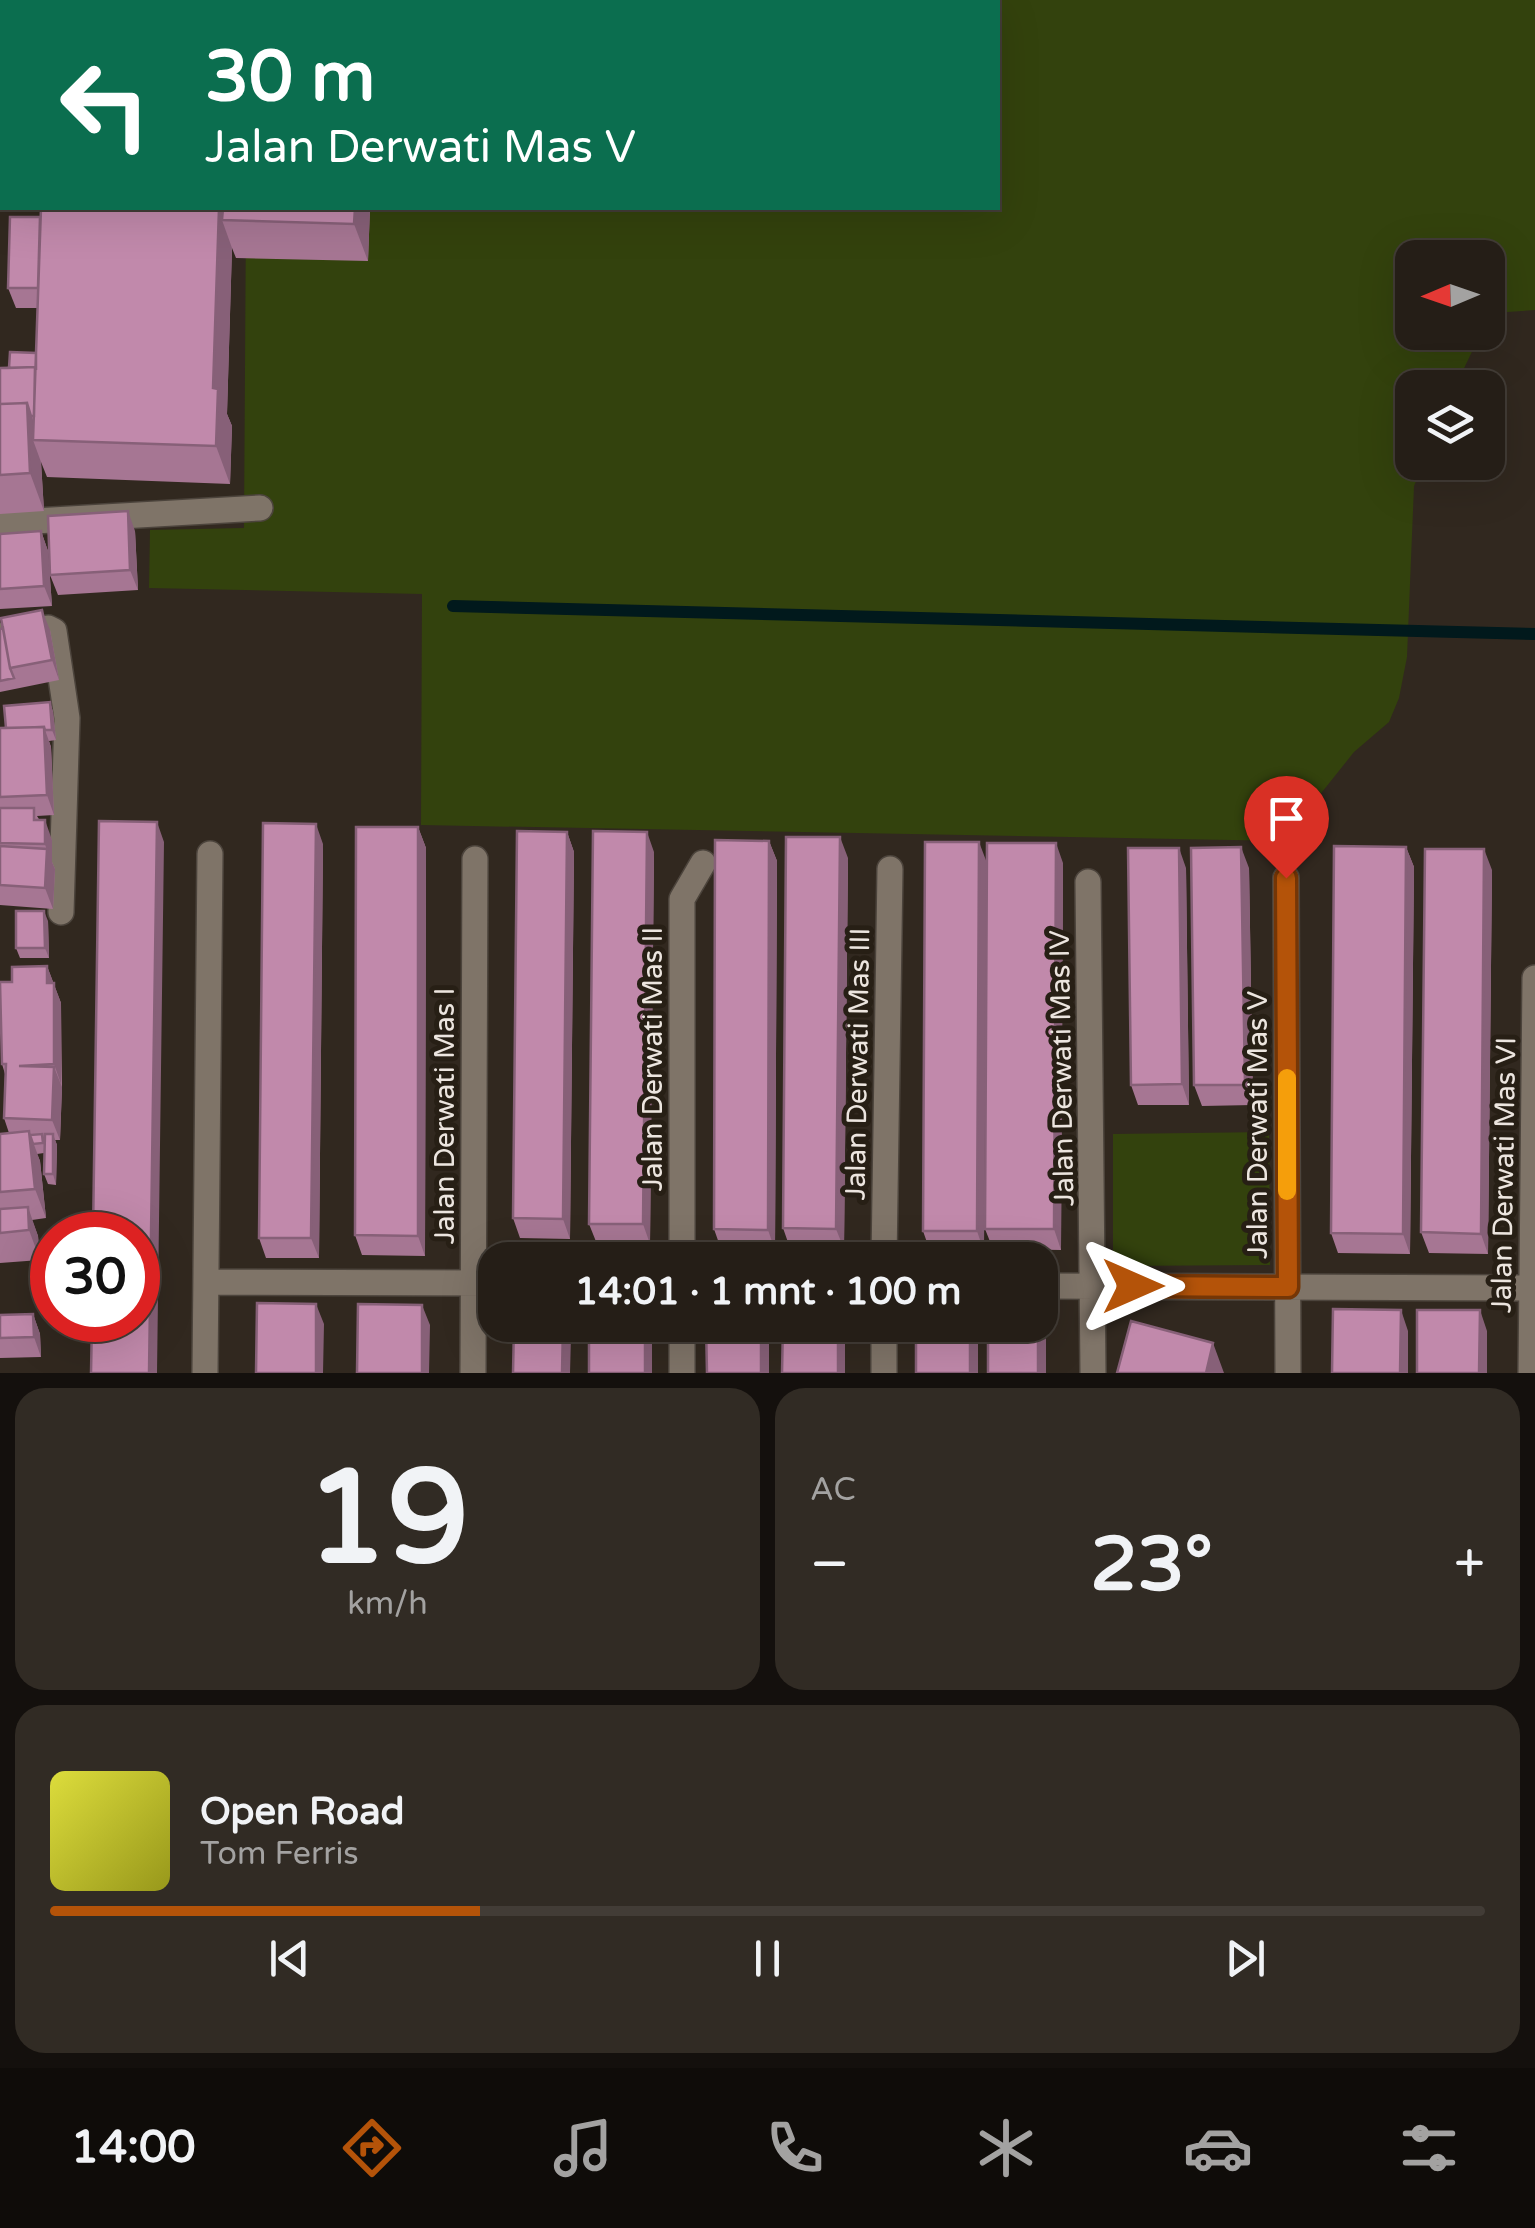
<!DOCTYPE html>
<html lang="id">
<head>
<meta charset="utf-8">
<style>
	:root { --surface:#251e17; --page:#312b24; --text:#f1f3f6; --muted:#a3a2a1; --line:#423c36; --accent:#b45309 }
	body { margin:0; font-family:"Varela Round",sans-serif; background:var(--page); color:var(--text); height:100vh; display:flex; flex-direction:column; font-size:38px; white-space:nowrap }
	* { box-sizing:border-box; margin:0 }
	p { font-size:32px; color:var(--muted) }
	.icon { flex:none; width:55px; height:55px; fill:none; stroke:currentColor; stroke-width:2; stroke-linecap:round; stroke-linejoin:round }
	.map { position:relative; height:1373px; overflow:hidden }
	.details { display:flex; flex-direction:column; gap:15px; padding:15px; background:#14100d; flex:1 }
	.details>* { flex:none }
	.hud { position:absolute; left:0px; top:0px; width:1000px; height:210px; box-shadow:0 10px 40px #0002,0 0 0 2px var(--line); background:#0b6e4f; color:#fff; overflow:hidden }
	.needle { width:65px; rotate:268deg }
	.tools { position:absolute; left:1395px; top:240px; display:grid; gap:20px }
	.tools a { display:grid; place-items:center; width:110px; height:110px; border-radius:20px; background:var(--surface); box-shadow:0 10px 40px #0002,0 0 0 2px var(--line); font-size:50px }
	.speed { position:absolute; left:30px; top:1212px; display:flex; gap:20px; font-size:50px; font-weight:700; text-align:center }
	.speed>* { display:grid; place-content:center; width:130px; height:130px; border-radius:50%; background:var(--surface); box-shadow:0 10px 40px #0002,0 0 0 2px var(--line); line-height:1 }
	.speed .limit { border:15px solid #d22; background:#fff; color:#111 }
	.pin { position:absolute; display:grid; place-items:center; width:85px; height:85px; color:#fff; margin:-102px -42px; border-radius:50% 50% 50% 0; rotate:-45deg; box-shadow:0 0 10px #0007 }
	.pin .icon { rotate:45deg }
	.me { position:absolute; width:110px; margin:-55px; rotate:90deg; stroke-linejoin:round; filter:drop-shadow(0 0 8px #0008) }
	.turn { display:flex; align-items:center; gap:35px; height:210px; padding:0 40px; font-size:45px }
	.turn .icon { width:130px; height:130px; stroke-width:2.5 }
	.turn b { display:block; font-size:70px; line-height:85px }
	.big { font-size:75px; font-weight:700; line-height:1.1 }
	.details .widget { flex:1; display:flex; flex-direction:column; justify-content:center; gap:15px; min-width:0; padding:0 35px; border-radius:30px; background:var(--page) }
	.details .dial { align-items:center; gap:0 }
	.dial b { font-size:130px; line-height:1 }
	.song { display:flex; align-items:center; gap:30px }
	.cover { width:120px; height:120px; border-radius:15px; background:linear-gradient(135deg,hsl(60 70% 55%),hsl(60 70% 35%)) }
	.played { height:10px; border-radius:5px; background:linear-gradient(90deg,var(--accent) 30%,var(--line) 30%) }
	.keys { display:flex; justify-content:space-around; direction:ltr }
	.heat { display:flex; justify-content:space-between; align-items:center; font-size:55px; direction:ltr }
	.details .tiles { flex:1; display:grid; gap:15px; grid-template-columns:1fr 1fr }
	.widget:last-child { grid-column:span 2 }
	.trip { position:absolute; left:478px; top:1242px; width:580px; height:100px; border-radius:30px; background:var(--surface); box-shadow:0 10px 40px #0002,0 0 0 2px var(--line); font-weight:700; line-height:100px; text-align:center }
	.dock { display:flex; height:160px; justify-content:space-around; align-items:center; background:#0f0c09; color:var(--muted) }
	.dock .icon { width:70px; height:70px }
	.dock .active { color:var(--accent) }
	.dock b { font-size:45px; color:var(--text) }
	.map>svg:first-child { display:block }
	.green { fill:#33420d }
	.lines { fill:none; stroke-linecap:round; stroke-linejoin:round }
	.stream { stroke:#01191c; stroke-width:12 }
	.street-casing { stroke:#4c443c; stroke-width:28 }
	.street { stroke:#7f7468; stroke-width:25 }
	.wall { fill:#a67693 }
	.shaded-wall { fill:#876078 }
	.building { fill:#c189ab; stroke:#876078; stroke-width:2.5 }
	.route-casing { stroke:#753606; stroke-width:25 }
	.route { stroke:#b45309; stroke-width:18 }
	.slow { stroke:#f59e0b; stroke-width:18 }
	.labels { text-anchor:middle; stroke-width:10; stroke-linejoin:round; paint-order:stroke }
	.street-label { font-size:28px; fill:#ece5df; stroke:#271f15 }
</style>
</head>
<body>
<div class="map">
<svg width="1535" height="1373" viewBox="0 0 1535 1373">
	<rect width="100%" height="100%" fill="#31281f"/>
	<path class="green" d="M 247,0 L 1535,0 L 1535,310 L 1492,313 L 1488,321 L 1488,258 L 1412,258 L 1412,332 L 1481,333 L 1455,387 L 1412,388 L 1412,462 L 1424,463 L 1414,486 L 1407,657 L 1399,698 L 1389,722 L 1354,752 L 1283,841 L 421,825 L 422,594 L 149,588 L 150,530 L 244,528 L 246,208 L 998,208 L 998,2 Z
		M 1269,1132 L 1270,1265 L 1113,1266 L 1113,1134 Z"/>
	<g class="lines">
		<path class="stream" d="M 453,606 L 1535,634"/>
		<g class="street-casing">
			<path id="street" d="M 0,111 L 2,111
				M 0,523 L 260,508
				M 0,636 L 48,628 L 54,631 L 67,718 L 61,912
				M 1286,878 L 1288,1373
				M 1088,882 L 1093,1373
				M 682,1260 L 682,899 L 703,863
				M 884,1260 L 890,869
				M 206,1282 L 495,1283
				M 1040,1286 L 1535,1288
				M 884,1325 L 884,1373
				M 205,1373 L 210,854
				M 473,1373 L 475,859
				M 682,1373 L 682,1325
				M 1531,1373 L 1535,978"/>
		</g>
		<use href="#street" class="street"/>
	</g>
	<path class="wall" d="M 370,208 L 368,261 L 236,258 L 232,248 L 227,414 L 232,426 L 230,484 L 47,477 L 41,462 L 44,511 L 0,514 L 0,368 L 9,368 L 36,353 L 37,308 L 16,308 L 8,288 L 40,217 Z
		M 41,531 L 48,551 L 52,606 L 0,609 L 0,534 Z
		M 135,531 L 138,590 L 58,595 L 50,575 Z
		M 0,629 L 50,630 L 59,680 L 0,692 Z
		M 50,702 L 53,712 L 56,740 L 49,741 L 51,747 L 54,815 L 37,816 L 52,840 L 52,862 L 55,869 L 53,909 L 0,905 L 0,728 L 6,728 Z
		M 418,827 L 426,848 L 425,1256 L 362,1255 L 355,1235 Z
		M 567,832 L 574,852 L 570,1239 L 520,1238 L 513,1218 Z
		M 769,841 L 777,861 L 775,1250 L 721,1249 L 714,1229 Z
		M 925,842 L 984,1252 L 930,1251 L 923,1231 Z
		M 323,844 L 319,1258 L 266,1258 L 259,1238 Z
		M 1406,847 L 1414,867 L 1410,1254 L 1338,1253 L 1331,1233 Z
		M 654,852 L 650,1244 L 597,1244 L 589,1224 Z
		M 848,858 L 844,1249 L 790,1248 L 783,1228 Z
		M 1063,863 L 1061,1250 L 993,1249 L 985,1229 Z
		M 1186,868 L 1189,1105 L 1138,1105 L 1131,1085 Z
		M 1249,868 L 1253,1105 L 1202,1106 L 1194,1085 Z
		M 1492,870 L 1488,1254 L 1429,1253 L 1421,1232 Z
		M 48,921 L 49,958 L 20,958 L 16,948 Z
		M 47,966 L 61,1003 L 62,1087 L 60,1140 L 55,1140 L 57,1145 L 56,1185 L 48,1184 L 44,1174 L 44,1153 L 37,1154 L 40,1161 L 46,1218 L 32,1220 L 38,1236 L 40,1260 L 0,1263 L 0,1134 L 9,1133 L 4,1118 L 5,1074 L 2,1064 L 0,982 L 12,982 Z
		M 33,1314 L 40,1334 L 41,1357 L 0,1358 L 0,1315 Z"/>
	<path class="shaded-wall" d="M 385,0 L 400,0 L 400,2 L 385,2 Z
		M 219,208 L 233,208 L 222,220 L 232,248 L 227,414 L 232,426 L 230,484 L 216,446 L 213,388 Z
		M 355,208 L 370,208 L 368,261 L 354,224 Z
		M 27,403 L 40,440 L 33,440 L 41,462 L 44,511 L 30,473 Z
		M 128,511 L 135,531 L 138,590 L 130,570 Z
		M 41,531 L 48,551 L 52,606 L 44,586 Z
		M 42,610 L 50,630 L 59,680 L 52,660 Z
		M 50,702 L 53,712 L 56,740 L 52,730 Z
		M 44,727 L 51,747 L 54,815 L 47,795 Z
		M 45,820 L 52,840 L 52,862 L 55,869 L 53,909 L 45,888 L 47,851 L 45,844 Z
		M 157,822 L 164,842 L 157,1373 L 149,1373 Z
		M 316,824 L 323,844 L 319,1258 L 311,1238 Z
		M 418,827 L 426,848 L 425,1256 L 418,1236 Z
		M 567,832 L 574,852 L 570,1239 L 563,1219 Z
		M 647,832 L 654,852 L 650,1244 L 643,1224 Z
		M 840,837 L 848,858 L 844,1249 L 836,1229 Z
		M 769,841 L 777,861 L 775,1250 L 768,1230 Z
		M 979,842 L 987,863 L 984,1252 L 977,1231 Z
		M 1056,843 L 1063,863 L 1061,1250 L 1054,1229 Z
		M 1241,847 L 1249,868 L 1253,1105 L 1245,1085 Z
		M 1406,847 L 1414,867 L 1410,1254 L 1403,1234 Z
		M 1179,848 L 1186,868 L 1189,1105 L 1182,1084 Z
		M 1484,849 L 1492,870 L 1488,1254 L 1481,1234 Z
		M 44,911 L 48,921 L 49,958 L 45,948 Z
		M 47,966 L 61,1003 L 61,1084 L 54,1064 Z
		M 54,1067 L 62,1087 L 60,1140 L 52,1120 Z
		M 29,1131 L 40,1161 L 46,1218 L 35,1189 Z
		M 53,1134 L 57,1145 L 56,1185 L 53,1174 Z
		M 28,1207 L 38,1236 L 40,1260 L 29,1230 Z
		M 316,1304 L 324,1324 L 323,1373 L 316,1373 Z
		M 422,1305 L 430,1325 L 429,1373 L 422,1373 Z
		M 1401,1310 L 1408,1331 L 1408,1373 L 1400,1373 Z
		M 1480,1310 L 1487,1331 L 1487,1373 L 1479,1373 Z
		M 33,1314 L 40,1334 L 41,1357 L 34,1337 Z
		M 1040,1321 L 1046,1337 L 1046,1373 L 1038,1373 L 1038,1325 L 1040,1325 Z
		M 563,1325 L 566,1325 L 571,1337 L 570,1373 L 562,1373 Z
		M 645,1325 L 649,1325 L 652,1334 L 652,1373 L 645,1373 Z
		M 761,1325 L 765,1325 L 769,1334 L 769,1373 L 761,1373 Z
		M 838,1325 L 840,1325 L 845,1339 L 845,1373 L 838,1373 Z
		M 970,1325 L 974,1325 L 978,1336 L 978,1373 L 970,1373 Z
		M 1213,1343 L 1224,1373 L 1206,1373 Z"/>
	<path class="building" d="M 47,0 L 225,0 L 225,2 L 47,2 Z
		M 228,0 L 385,0 L 385,2 L 228,2 Z
		M 41,208 L 219,208 L 213,388 L 218,389 L 216,446 L 33,440 Z
		M 223,208 L 355,208 L 354,224 L 222,220 Z
		M 10,217 L 40,217 L 38,288 L 8,288 Z
		M 10,352 L 36,353 L 36,370 L 35,367 L 9,368 Z
		M 35,367 L 34,416 L 31,416 L 27,403 L 0,404 L 0,368 Z
		M 27,403 L 30,473 L 0,475 L 0,404 Z
		M 128,511 L 130,570 L 50,575 L 48,516 Z
		M 41,531 L 44,586 L 0,589 L 0,534 Z
		M 42,610 L 52,660 L 10,668 L 1,618 Z
		M 3,628 L 10,668 L 14,678 L 0,681 L 0,629 Z
		M 50,702 L 52,730 L 45,730 L 44,727 L 6,728 L 4,706 Z
		M 44,727 L 47,795 L 0,797 L 0,728 Z
		M 0,808 L 34,808 L 34,820 L 45,820 L 45,844 L 0,843 Z
		M 99,821 L 157,822 L 149,1373 L 91,1373 L 92,1320 L 138,1320 L 138,1235 L 93,1235 Z
		M 263,823 L 316,824 L 311,1238 L 259,1238 Z
		M 356,827 L 418,827 L 418,1236 L 355,1235 Z
		M 517,831 L 567,832 L 563,1219 L 513,1218 Z
		M 593,831 L 647,832 L 643,1224 L 589,1224 Z
		M 786,837 L 840,837 L 836,1229 L 783,1228 Z
		M 715,840 L 769,841 L 768,1230 L 714,1229 Z
		M 925,842 L 979,842 L 977,1231 L 923,1231 Z
		M 987,843 L 1056,843 L 1054,1229 L 985,1229 Z
		M 0,846 L 47,849 L 45,888 L 0,885 Z
		M 1334,846 L 1406,847 L 1403,1234 L 1331,1233 Z
		M 1241,847 L 1245,1085 L 1194,1085 L 1191,848 Z
		M 1128,848 L 1179,848 L 1182,1084 L 1131,1085 Z
		M 1425,849 L 1484,849 L 1481,1234 L 1421,1232 Z
		M 16,911 L 44,911 L 45,948 L 16,948 Z
		M 47,966 L 47,983 L 54,983 L 54,1064 L 19,1066 L 54,1067 L 52,1120 L 4,1118 L 6,1064 L 2,1064 L 0,982 L 12,982 L 12,967 Z
		M 29,1131 L 35,1189 L 0,1192 L 0,1134 Z
		M 42,1134 L 43,1143 L 33,1144 L 30,1135 Z
		M 45,1134 L 53,1134 L 53,1174 L 44,1174 Z
		M 28,1207 L 29,1230 L 0,1233 L 0,1209 Z
		M 257,1303 L 316,1304 L 316,1373 L 256,1373 Z
		M 358,1304 L 422,1305 L 422,1373 L 357,1373 Z
		M 1333,1309 L 1401,1310 L 1400,1373 L 1332,1373 Z
		M 1417,1310 L 1480,1310 L 1479,1373 L 1417,1373 Z
		M 33,1314 L 34,1337 L 0,1338 L 0,1315 Z
		M 1131,1321 L 1213,1343 L 1206,1373 L 1117,1373 Z
		M 514,1325 L 563,1325 L 562,1373 L 513,1373 Z
		M 589,1325 L 645,1325 L 645,1373 L 589,1373 Z
		M 706,1325 L 761,1325 L 761,1373 L 707,1373 Z
		M 783,1325 L 838,1325 L 838,1373 L 782,1373 Z
		M 916,1325 L 970,1325 L 970,1373 L 916,1373 Z
		M 988,1325 L 1038,1325 L 1038,1373 L 988,1373 Z"/>
	<g class="lines">
		<g class="route-casing">
			<path id="route" d="M 1133,1286 L 1288,1287 L 1286,878"/>
		</g>
		<use href="#route" class="route"/>
		<path class="slow" d="M 1287,1078 L 1287,1191"/>
	</g>
	<g class="labels">
		<g class="street-label">
			<text transform="translate(652 1059) rotate(-90)" y="10">Jalan Derwati Mas II</text>
			<text transform="translate(857 1064) rotate(-89)" y="10">Jalan Derwati Mas III</text>
			<text transform="translate(1061 1068) rotate(-91)" y="10">Jalan Derwati Mas IV</text>
			<text transform="translate(444 1116) rotate(-90)" y="10">Jalan Derwati Mas I</text>
			<text transform="translate(1257 1125) rotate(-90)" y="10">Jalan Derwati Mas V</text>
			<text transform="translate(1503 1175) rotate(-89)" y="10">Jalan Derwati Mas VI</text>
		</g>
	</g>
</svg>
<div class="tools">
<a><svg class="needle" viewBox="-14 -14 28 28"><path d="M0-13l5 13h-10z" fill="#e53935"/><path d="M0 13l5-13h-10z" fill="#a3a2a1"/></svg></a>
<a><svg class="icon" aria-label="layers" viewBox="0 0 24 24"><path d="M12 4l9 5-9 5-9-5zM3 14l9 5 9-5"/></svg></a>
</div>
<div class="speed"><div class="limit">30</div></div>
<div class="pin" style="left:1286px;top:878px;background:#d93025"><svg class="icon" aria-label="arrive" viewBox="0 0 24 24"><path d="M6 21V4h12l-3 4 3 4H6"/></svg></div>
<svg class="me" style="left:1133px;top:1286px" viewBox="-20 -20 40 40"><path d="M0-17L14 15 0 8-14 15z" fill="#b45309" stroke="#fff" stroke-width="4"/></svg>
<div class="trip">14:01 · 1 mnt · 100 m</div>
<div class="hud">
<div class="turn"><svg class="icon" aria-label="left" viewBox="0 0 24 24"><path d="M17 20v-9H6M10 6l-5 5 5 5"/></svg><div><b>30 m</b>Jalan Derwati Mas V</div></div>
</div>
</div>
<section class="details">
<div class="tiles">
<div class="widget dial"><b>19</b><p>km/h</p></div>
<div class="widget"><p>AC</p>
<div class="heat"><a>−</a><b class="big">23°</b><a>+</a></div>
</div>
<div class="widget">
<div class="song"><i class="cover"></i><div><b>Open Road</b><p>Tom Ferris</p></div></div>
<div class="played"></div>
<div class="keys"><svg class="icon" aria-label="previous" viewBox="0 0 24 24"><path d="M18 5L8 12l10 7zM5 5v14"/></svg><svg class="icon" aria-label="pause" viewBox="0 0 24 24"><path d="M8 5v14M16 5v14"/></svg><svg class="icon" aria-label="next" viewBox="0 0 24 24"><path d="M6 5l10 7-10 7zM19 5v14"/></svg></div>
</div>
</div>
</section>
<nav class="dock">
<b>14:00</b>
<svg class="icon active" aria-label="directions" viewBox="0 0 24 24"><path d="M12 3l9 9-9 9-9-9zM9 14v-3h6M13 9l2 2-2 2"/></svg>
<svg class="icon" aria-label="music" viewBox="0 0 24 24"><path d="M9 18V5l10-2v13"/><circle cx="6" cy="18" r="3"/><circle cx="16" cy="16" r="3"/></svg>
<svg class="icon" aria-label="phone" viewBox="0 0 24 24"><path d="M5 4h4l2 5-3 2q2 4 5 5l2-3 5 2v4C11 20 4 13 5 4z"/></svg>
<svg class="icon" aria-label="climate" viewBox="0 0 24 24"><path d="M12 3v18M4 7l16 10M4 17L20 7"/></svg>
<svg class="icon" aria-label="car" viewBox="0 0 24 24"><path d="M5 17H2v-5l4-1 3-4h7l3 4 3 1v5h-3M9 17h6M6 11h13"/><circle cx="7" cy="17" r="2"/><circle cx="17" cy="17" r="2"/></svg>
<svg class="icon" aria-label="filters" viewBox="0 0 24 24"><path d="M4 7h16M4 17h16"/><circle cx="9" cy="7" r="2"/><circle cx="15" cy="17" r="2"/></svg>
</nav>
</body>
</html>
